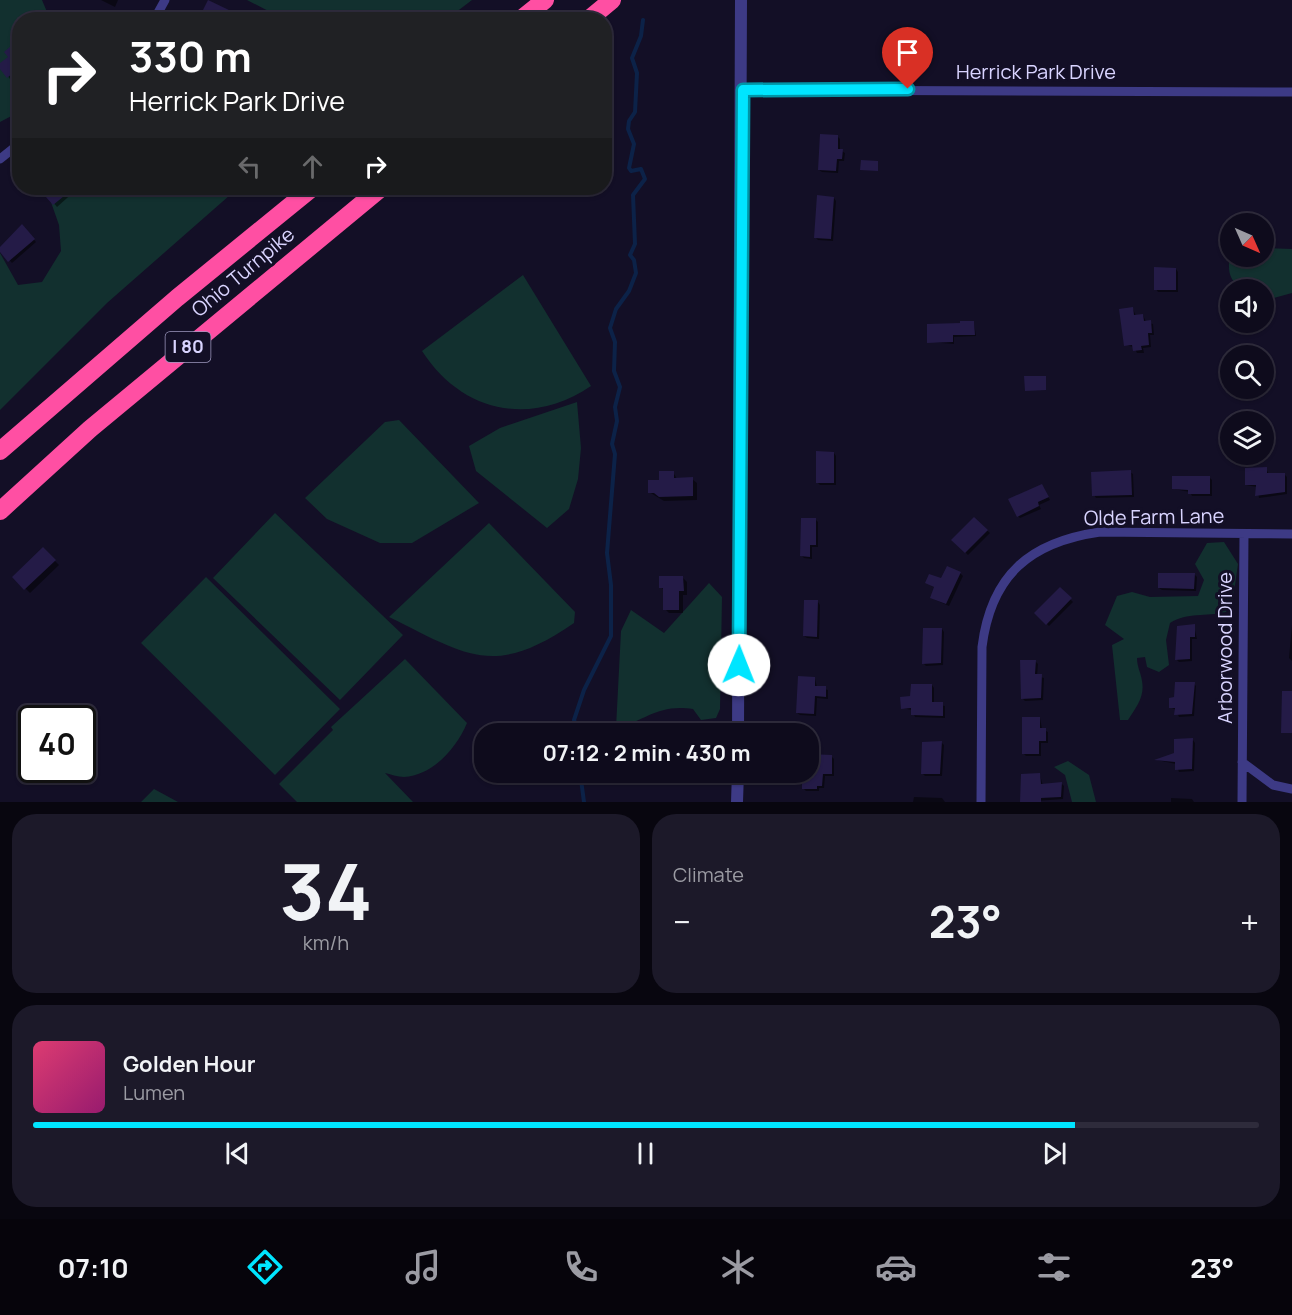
<!DOCTYPE html>
<html lang="en">
<head>
<meta charset="utf-8">
<style>
	:root { --surface:#0e0b1c; --page:#1c1929; --text:#f1f3f6; --muted:#9b9ba3; --line:#2e2b3b; --accent:#00e5ff }
	body { margin:0; font-family:Manrope,sans-serif; background:var(--page); color:var(--text); height:100vh; display:flex; flex-direction:column; font-size:22px; white-space:nowrap }
	* { box-sizing:border-box; margin:0 }
	p { font-size:20px; color:var(--muted) }
	.icon { flex:none; width:33px; height:33px; fill:none; stroke:currentColor; stroke-width:2; stroke-linecap:round; stroke-linejoin:round }
	.map { position:relative; height:802px; overflow:hidden }
	.panel { display:flex; flex-direction:column; gap:12px; padding:12px; background:#08060f; flex:1 }
	.panel>* { flex:none }
	.banner { position:absolute; left:12px; top:12px; width:600px; height:183px; border-radius:24px; box-shadow:0 2px 4px #0004,0 0 0 2px var(--line); background:#202124; color:#fff; overflow:hidden }
	.needle { width:39px; rotate:135deg }
	.fabs { position:absolute; left:1220px; top:213px; display:grid; gap:12px }
	.fabs a { display:grid; place-items:center; width:54px; height:54px; border-radius:50%; background:var(--surface); box-shadow:0 2px 4px #0004,0 0 0 2px var(--line); font-size:30px }
	.speed { position:absolute; left:18px; top:705px; display:flex; gap:12px; font-size:30px; font-weight:700; text-align:center }
	.speed>* { display:grid; place-content:center; width:78px; height:78px; border-radius:50%; background:var(--surface); box-shadow:0 2px 4px #0004,0 0 0 2px var(--line); line-height:1 }
	.speed .limit { border:3px solid #111; border-radius:9px; background:#fff; color:#111 }
	.pin { position:absolute; display:grid; place-items:center; width:51px; height:51px; color:#fff; margin:-62px -26px; border-radius:50% 50% 50% 0; rotate:-45deg; box-shadow:0 0 6px #0007 }
	.pin .icon { rotate:45deg }
	.me { position:absolute; width:66px; margin:-33px; rotate:1deg; stroke-linejoin:round; filter:drop-shadow(0 0 4px #0008) }
	.turn { display:flex; align-items:center; gap:21px; height:126px; padding:0 18px; font-size:27px }
	.turn .icon { width:78px; height:78px; stroke-width:2.5 }
	.turn b { display:block; font-size:42px; line-height:51px }
	.lanes { display:flex; align-items:center; height:57px; padding:0 18px; background:#0003; justify-content:center; gap:30px; direction:ltr }
	.lanes .off { opacity:.35 }
	.big { font-size:45px; font-weight:700; line-height:1.1 }
	.panel .tile { flex:1; display:flex; flex-direction:column; justify-content:center; gap:9px; min-width:0; padding:0 21px; border-radius:24px; background:var(--page) }
	.panel .dial { align-items:center; gap:0 }
	.dial b { font-size:78px; line-height:1 }
	.song { display:flex; align-items:center; gap:18px }
	.cover { width:72px; height:72px; border-radius:9px; background:linear-gradient(135deg,hsl(340 70% 55%),hsl(320 70% 35%)) }
	.played { height:6px; border-radius:3px; background:linear-gradient(90deg,var(--accent) 85%,var(--line) 85%) }
	.keys { display:flex; justify-content:space-around; direction:ltr }
	.heat { display:flex; justify-content:space-between; align-items:center; font-size:33px; direction:ltr }
	.panel .tiles { flex:1; display:grid; gap:12px; grid-template-columns:1fr 1fr }
	.tile:last-child { grid-column:span 2 }
	.trip { position:absolute; left:474px; top:723px; width:345px; height:60px; border-radius:24px; background:var(--surface); box-shadow:0 2px 4px #0004,0 0 0 2px var(--line); font-weight:700; line-height:60px; text-align:center }
	.dock { display:flex; height:96px; justify-content:space-around; align-items:center; background:#06040b; color:var(--muted) }
	.dock .icon { width:42px; height:42px }
	.dock .on { color:var(--accent) }
	.dock b { font-size:27px; color:var(--text) }
	.map>svg:first-child { display:block }
	.green { fill:#12302f }
	.shadow { fill:#0007 }
	.lines { fill:none; stroke-linecap:round; stroke-linejoin:round }
	.stream { stroke:#0c2248; stroke-width:4 }
	.building { fill:#241b47 }
	.minor { stroke:#3d3a85; stroke-width:9 }
	.tertiary { stroke:#3d3a85; stroke-width:12 }
	.motorway { stroke:#ff4fa3; stroke-width:18 }
	.route-casing { stroke:#0095a6; stroke-width:15 }
	.route { stroke:#00e5ff; stroke-width:10 }
	.labels { text-anchor:middle; stroke-width:6; stroke-linejoin:round; paint-order:stroke }
	.shield { fill:#130f26; stroke:#9e99be; stroke-width:1.5 }
	.shield-label { font-size:18px; font-weight:bold; fill:#d9d4ff }
	.street-label { font-size:20px; fill:#d9d4ff; stroke:#130f26 }
</style>
</head>
<body>
<div class="map">
<svg width="1292" height="802" viewBox="0 0 1292 802">
	<rect width="100%" height="100%" fill="#130f26"/>
	<path class="green" d="M 0,0 L 42,0 L 50,19 L 20,20 L 19,112 L 0,122 Z
		M 247,0 L 472,0 L 447,19 L 278,20 L 278,16 Z
		M 46,188 L 238,188 L 107,303 L 0,410 L 0,253 L 18,285 L 42,282 L 61,251 L 59,225 Z
		M 1263,248 L 1292,249 L 1292,293 L 1263,301 L 1263,290 C 1238,290 1225,283 1230,255 L 1263,256 Z
		M 523,275 L 591,386 C 531,427 462,413 422,351 Z
		M 577,402 L 581,448 L 578,479 L 569,509 L 547,528 L 476,471 L 469,446 L 500,428 Z
		M 399,420 L 479,503 L 412,543 L 380,543 L 327,519 L 305,498 L 385,422 Z
		M 275,513 L 403,635 L 340,700 L 213,578 Z
		M 489,523 L 575,612 L 574,623 C 494,678 468,656 389,617 Z
		M 1224,542 L 1238,564 L 1233,599 L 1226,612 C 1205,617 1188,612 1170,623 L 1166,640 L 1169,665 L 1159,672 L 1147,667 L 1145,657 L 1137,658 C 1137,667 1141,673 1142,681 C 1145,697 1136,707 1128,720 L 1120,720 L 1112,645 L 1124,639 L 1105,625 L 1117,596 L 1132,592 L 1150,597 L 1198,596 L 1204,580 L 1195,564 L 1207,543 Z
		M 206,577 L 340,709 L 275,775 L 141,643 Z
		M 709,583 L 722,597 L 720,709 L 716,718 L 701,720 L 693,709 C 657,704 648,720 616,728 L 621,631 L 631,610 L 664,633 Z
		M 405,659 L 467,723 C 457,747 434,775 404,777 C 398,777 390,774 385,773 L 413,802 L 297,802 L 279,784 L 333,730 L 331,727 Z
		M 1068,761 L 1089,775 L 1096,802 L 1072,802 L 1065,775 L 1054,767 Z
		M 154,789 L 178,802 L 141,802 Z"/>
	<path class="shadow" d="M 101,0 L 118,0 L 115,7 Z
		M 0,65 L 16,74 L 10,79 Z
		M 838,137 L 840,139 L 840,150 L 845,153 L 844,161 L 839,161 L 838,173 L 822,172 L 819,170 Z
		M 46,188 L 73,188 L 76,190 L 57,207 L 43,190 Z
		M 834,198 L 836,201 L 833,241 L 818,240 L 815,237 Z
		M 22,226 L 36,242 L 12,263 L 0,249 Z
		M 1176,269 L 1178,272 L 1178,292 L 1158,292 L 1156,289 Z
		M 1133,309 L 1136,316 L 1143,315 L 1146,322 L 1153,324 L 1154,335 L 1150,335 L 1151,347 L 1143,348 L 1144,353 L 1137,353 L 1134,347 L 1125,345 Z
		M 974,322 L 976,336 L 954,337 L 954,344 L 928,342 Z
		M 834,453 L 836,456 L 836,485 L 820,485 L 817,482 Z
		M 1266,469 L 1269,474 L 1284,474 L 1287,477 L 1287,494 L 1259,498 L 1257,487 L 1246,485 Z
		M 673,472 L 677,479 L 692,479 L 697,483 L 697,500 L 664,501 L 649,492 Z
		M 1130,472 L 1133,474 L 1134,497 L 1096,498 L 1094,495 Z
		M 1210,478 L 1212,480 L 1212,496 L 1192,496 L 1190,492 L 1174,489 Z
		M 1044,488 L 1050,500 L 1039,505 L 1041,509 L 1020,518 L 1018,516 Z
		M 974,519 L 990,533 L 968,555 L 953,540 Z
		M 816,520 L 818,522 L 818,547 L 812,547 L 812,559 L 804,558 L 802,556 Z
		M 43,549 L 59,565 L 30,593 L 14,577 Z
		M 960,573 L 963,576 L 949,606 L 931,598 L 935,588 L 927,583 Z
		M 1195,575 L 1197,577 L 1196,591 L 1162,590 L 1159,588 Z
		M 683,578 L 687,582 L 687,595 L 683,595 L 683,613 L 669,613 L 665,609 L 665,591 L 661,587 Z
		M 1060,589 L 1073,602 L 1049,626 L 1036,613 Z
		M 818,602 L 820,605 L 819,639 L 807,638 L 804,636 Z
		M 1292,625 L 1292,661 L 1289,658 Z
		M 1194,626 L 1197,639 L 1192,639 L 1192,661 L 1179,662 L 1176,659 Z
		M 942,629 L 944,632 L 943,665 L 926,666 L 923,663 Z
		M 1035,661 L 1038,664 L 1037,676 L 1044,678 L 1043,700 L 1025,701 L 1022,698 Z
		M 815,679 L 817,687 L 828,690 L 828,699 L 817,698 L 816,716 L 800,715 L 797,713 Z
		M 1194,684 L 1196,686 L 1194,716 L 1179,717 L 1176,710 L 1170,707 L 1176,698 Z
		M 932,685 L 934,688 L 934,704 L 945,706 L 945,718 L 915,717 L 912,710 L 902,708 Z
		M 1040,718 L 1042,729 L 1048,732 L 1048,743 L 1041,743 L 1041,756 L 1026,756 L 1023,753 Z
		M 1193,740 L 1195,743 L 1194,771 L 1179,772 L 1176,764 L 1157,760 L 1176,754 Z
		M 941,742 L 944,745 L 942,776 L 925,776 L 923,774 Z
		M 832,757 L 834,759 L 834,776 L 825,776 L 824,788 L 819,788 L 819,791 L 806,791 L 803,788 L 808,772 Z
		M 669,772 L 703,772 L 703,776 L 672,776 Z
		M 1040,775 L 1043,786 L 1061,783 L 1064,786 L 1063,799 L 1022,802 Z
		M 914,797 L 942,798 L 945,802 L 913,802 Z
		M 1171,798 L 1192,799 L 1194,802 L 1171,802 Z"/>
	<g class="lines">
		<path class="stream" d="M 580,734 L 574,720 L 584,690 L 611,636 L 611,585 L 607,553 L 615,454 L 612,444 L 617,421 L 615,407 L 620,387 L 614,371 L 615,342 L 610,328 L 616,309 L 629,291 L 636,273 L 634,260 L 630,255 L 635,244 L 633,195 L 645,179 L 641,169 L 631,171 L 629,168 L 634,144 L 628,129 L 629,121 L 635,112 L 637,73 L 632,58 L 641,36 L 643,20
			M 580,772 L 584,802"/>
	</g>
	<path class="building" d="M 208,0 L 231,11 L 227,20 L 198,20 Z
		M 11,46 L 20,56 L 20,81 L 13,73 L 7,78 L 0,69 L 0,63 L 8,57 L 4,52 Z
		M 820,134 L 838,135 L 838,149 L 843,149 L 842,159 L 837,159 L 836,171 L 818,170 Z
		M 861,160 L 878,161 L 878,171 L 860,170 Z
		M 38,188 L 74,188 L 53,205 Z
		M 817,195 L 834,197 L 831,239 L 814,238 Z
		M 22,224 L 35,239 L 8,262 L 0,252 L 0,247 Z
		M 1154,267 L 1176,268 L 1176,290 L 1154,290 Z
		M 1133,307 L 1134,315 L 1143,314 L 1144,321 L 1151,320 L 1152,333 L 1148,333 L 1149,345 L 1141,346 L 1142,350 L 1133,351 L 1132,345 L 1124,346 L 1119,309 Z
		M 960,321 L 974,321 L 975,335 L 953,335 L 953,342 L 927,343 L 927,324 L 960,323 Z
		M 1024,376 L 1046,376 L 1046,390 L 1025,391 Z
		M 816,451 L 834,452 L 834,483 L 816,483 Z
		M 1267,467 L 1267,473 L 1285,473 L 1285,492 L 1255,496 L 1256,485 L 1245,485 L 1245,468 Z
		M 1131,470 L 1132,495 L 1092,496 L 1091,472 Z
		M 659,471 L 674,471 L 674,478 L 693,477 L 693,496 L 659,497 L 654,493 L 648,493 L 648,480 L 659,480 Z
		M 1172,476 L 1210,476 L 1210,494 L 1188,494 L 1188,490 L 1172,489 Z
		M 1042,484 L 1049,497 L 1038,502 L 1039,506 L 1017,517 L 1008,499 Z
		M 974,517 L 988,530 L 965,553 L 951,540 Z
		M 801,518 L 816,518 L 816,545 L 810,545 L 810,557 L 800,556 Z
		M 43,547 L 56,560 L 24,590 L 12,577 Z
		M 947,566 L 961,572 L 946,604 L 930,598 L 934,587 L 925,583 L 929,574 L 941,578 Z
		M 1158,573 L 1195,573 L 1194,589 L 1158,588 Z
		M 659,576 L 683,576 L 684,591 L 679,591 L 679,610 L 663,610 L 663,588 L 659,588 Z
		M 1060,587 L 1072,598 L 1046,625 L 1034,613 Z
		M 804,600 L 818,600 L 817,637 L 803,636 Z
		M 1195,624 L 1195,637 L 1190,637 L 1190,659 L 1175,660 L 1177,626 Z
		M 923,628 L 942,628 L 941,663 L 922,664 Z
		M 1020,660 L 1036,660 L 1035,674 L 1042,674 L 1041,698 L 1021,699 Z
		M 798,676 L 815,677 L 815,686 L 826,686 L 826,697 L 815,696 L 814,714 L 796,713 Z
		M 1175,682 L 1195,682 L 1192,714 L 1174,715 L 1175,708 L 1169,708 L 1169,698 L 1174,697 Z
		M 911,684 L 932,684 L 932,702 L 943,702 L 943,716 L 911,715 L 911,708 L 901,709 L 900,697 L 910,696 Z
		M 1282,691 L 1292,691 L 1292,733 L 1281,733 Z
		M 1022,717 L 1040,717 L 1040,728 L 1046,728 L 1046,741 L 1039,741 L 1039,754 L 1022,754 Z
		M 1193,738 L 1192,769 L 1175,770 L 1175,762 L 1154,760 L 1174,753 L 1174,739 Z
		M 942,741 L 940,774 L 921,774 L 922,742 Z
		M 808,754 L 832,755 L 832,774 L 823,774 L 822,786 L 817,786 L 817,789 L 802,789 L 802,772 L 808,772 Z
		M 1040,773 L 1041,784 L 1062,782 L 1061,797 L 1041,798 L 1041,802 L 1020,802 L 1021,774 Z"/>
	<g class="lines">
		<path class="minor" d="M 154,20 L 165,0
			M 743,90 L 1292,92
			M 0,159 L 20,143
			M 1242,762 L 1273,785 L 1292,789
			M 981,802 L 982,647 C 991,575 1030,542 1100,532 L 1292,534
			M 1242,802 L 1244,534"/>
		<path class="tertiary" d="M 738,734 L 741,0
			M 737,802 L 738,772"/>
		<path class="motorway" d="M 520,20 L 545,0
			M 588,20 L 612,0
			M 0,451 L 177,298 L 312,188
			M 0,511 L 90,429 L 381,188"/>
	</g>
	<g class="lines">
		<g class="route-casing">
			<path id="route" d="M 739,665 L 743,90 L 908,89"/>
		</g>
		<use href="#route" class="route"/>
	</g>
	<g class="labels">
		<rect class="shield" x="165.5" y="332" width="45" height="30" rx="4.5"/>
		<g class="shield-label">
			<text x="188" y="353">I 80</text>
		</g>
		<g class="street-label">
			<text x="1036" y="79">Herrick Park Drive</text>
			<text transform="translate(243 272) rotate(-40)" y="7">Ohio Turnpike</text>
			<text transform="translate(1154 517) rotate(-1)" y="7">Olde Farm Lane</text>
			<text transform="translate(1225 648) rotate(-90)" y="7">Arborwood Drive</text>
		</g>
	</g>
</svg>
<div class="fabs">
<a><svg class="needle" viewBox="-14 -14 28 28"><path d="M0-13l5 13h-10z" fill="#e53935"/><path d="M0 13l5-13h-10z" fill="#9b9ba3"/></svg></a>
<a><svg class="icon" aria-label="sound" viewBox="0 0 24 24"><path d="M4 9h4l5-4v14l-5-4H4zM17 9q2 3 0 6"/></svg></a>
<a><svg class="icon" aria-label="search" viewBox="0 0 24 24"><circle cx="10" cy="10" r="6"/><path d="M15 15l6 6"/></svg></a>
<a><svg class="icon" aria-label="layers" viewBox="0 0 24 24"><path d="M12 4l9 5-9 5-9-5zM3 14l9 5 9-5"/></svg></a>
</div>
<div class="speed"><div class="limit">40</div></div>
<div class="pin" style="left:908px;top:89px;background:#d93025"><svg class="icon" aria-label="arrive" viewBox="0 0 24 24"><path d="M6 21V4h12l-3 4 3 4H6"/></svg></div>
<svg class="me" style="left:739px;top:665px" viewBox="-20 -20 40 40"><circle r="19" fill="#fff"/><path d="M0-13L10 11 0 6-10 11z" fill="#00e5ff"/></svg>
<div class="trip">07:12 · 2 min · 430 m</div>
<div class="banner">
<div class="turn"><svg class="icon" aria-label="right" viewBox="0 0 24 24"><path d="M7 20v-9h11M14 6l5 5-5 5"/></svg><div><b>330 m</b>Herrick Park Drive</div></div>
<div class="lanes"><svg class="icon off" aria-label="left" viewBox="0 0 24 24"><path d="M17 20v-9H6M10 6l-5 5 5 5"/></svg><svg class="icon off" aria-label="ahead" viewBox="0 0 24 24"><path d="M12 20V5M6 11l6-6 6 6"/></svg><svg class="icon" aria-label="right" viewBox="0 0 24 24"><path d="M7 20v-9h11M14 6l5 5-5 5"/></svg></div>
</div>
</div>
<section class="panel">
<div class="tiles">
<div class="tile dial"><b>34</b><p>km/h</p></div>
<div class="tile"><p>Climate</p>
<div class="heat"><a>−</a><b class="big">23°</b><a>+</a></div>
</div>
<div class="tile">
<div class="song"><i class="cover"></i><div><b>Golden Hour</b><p>Lumen</p></div></div>
<div class="played"></div>
<div class="keys"><svg class="icon" aria-label="previous" viewBox="0 0 24 24"><path d="M18 5L8 12l10 7zM5 5v14"/></svg><svg class="icon" aria-label="pause" viewBox="0 0 24 24"><path d="M8 5v14M16 5v14"/></svg><svg class="icon" aria-label="next" viewBox="0 0 24 24"><path d="M6 5l10 7-10 7zM19 5v14"/></svg></div>
</div>
</div>
</section>
<nav class="dock">
<b>07:10</b>
<svg class="icon on" aria-label="directions" viewBox="0 0 24 24"><path d="M12 3l9 9-9 9-9-9zM9 14v-3h6M13 9l2 2-2 2"/></svg>
<svg class="icon" aria-label="music" viewBox="0 0 24 24"><path d="M9 18V5l10-2v13"/><circle cx="6" cy="18" r="3"/><circle cx="16" cy="16" r="3"/></svg>
<svg class="icon" aria-label="phone" viewBox="0 0 24 24"><path d="M5 4h4l2 5-3 2q2 4 5 5l2-3 5 2v4C11 20 4 13 5 4z"/></svg>
<svg class="icon" aria-label="climate" viewBox="0 0 24 24"><path d="M12 3v18M4 7l16 10M4 17L20 7"/></svg>
<svg class="icon" aria-label="car" viewBox="0 0 24 24"><path d="M5 17H2v-5l4-1 3-4h7l3 4 3 1v5h-3M9 17h6M6 11h13"/><circle cx="7" cy="17" r="2"/><circle cx="17" cy="17" r="2"/></svg>
<svg class="icon" aria-label="filters" viewBox="0 0 24 24"><path d="M4 7h16M4 17h16"/><circle cx="9" cy="7" r="2"/><circle cx="15" cy="17" r="2"/></svg>
<b>23°</b>
</nav>
</body>
</html>
